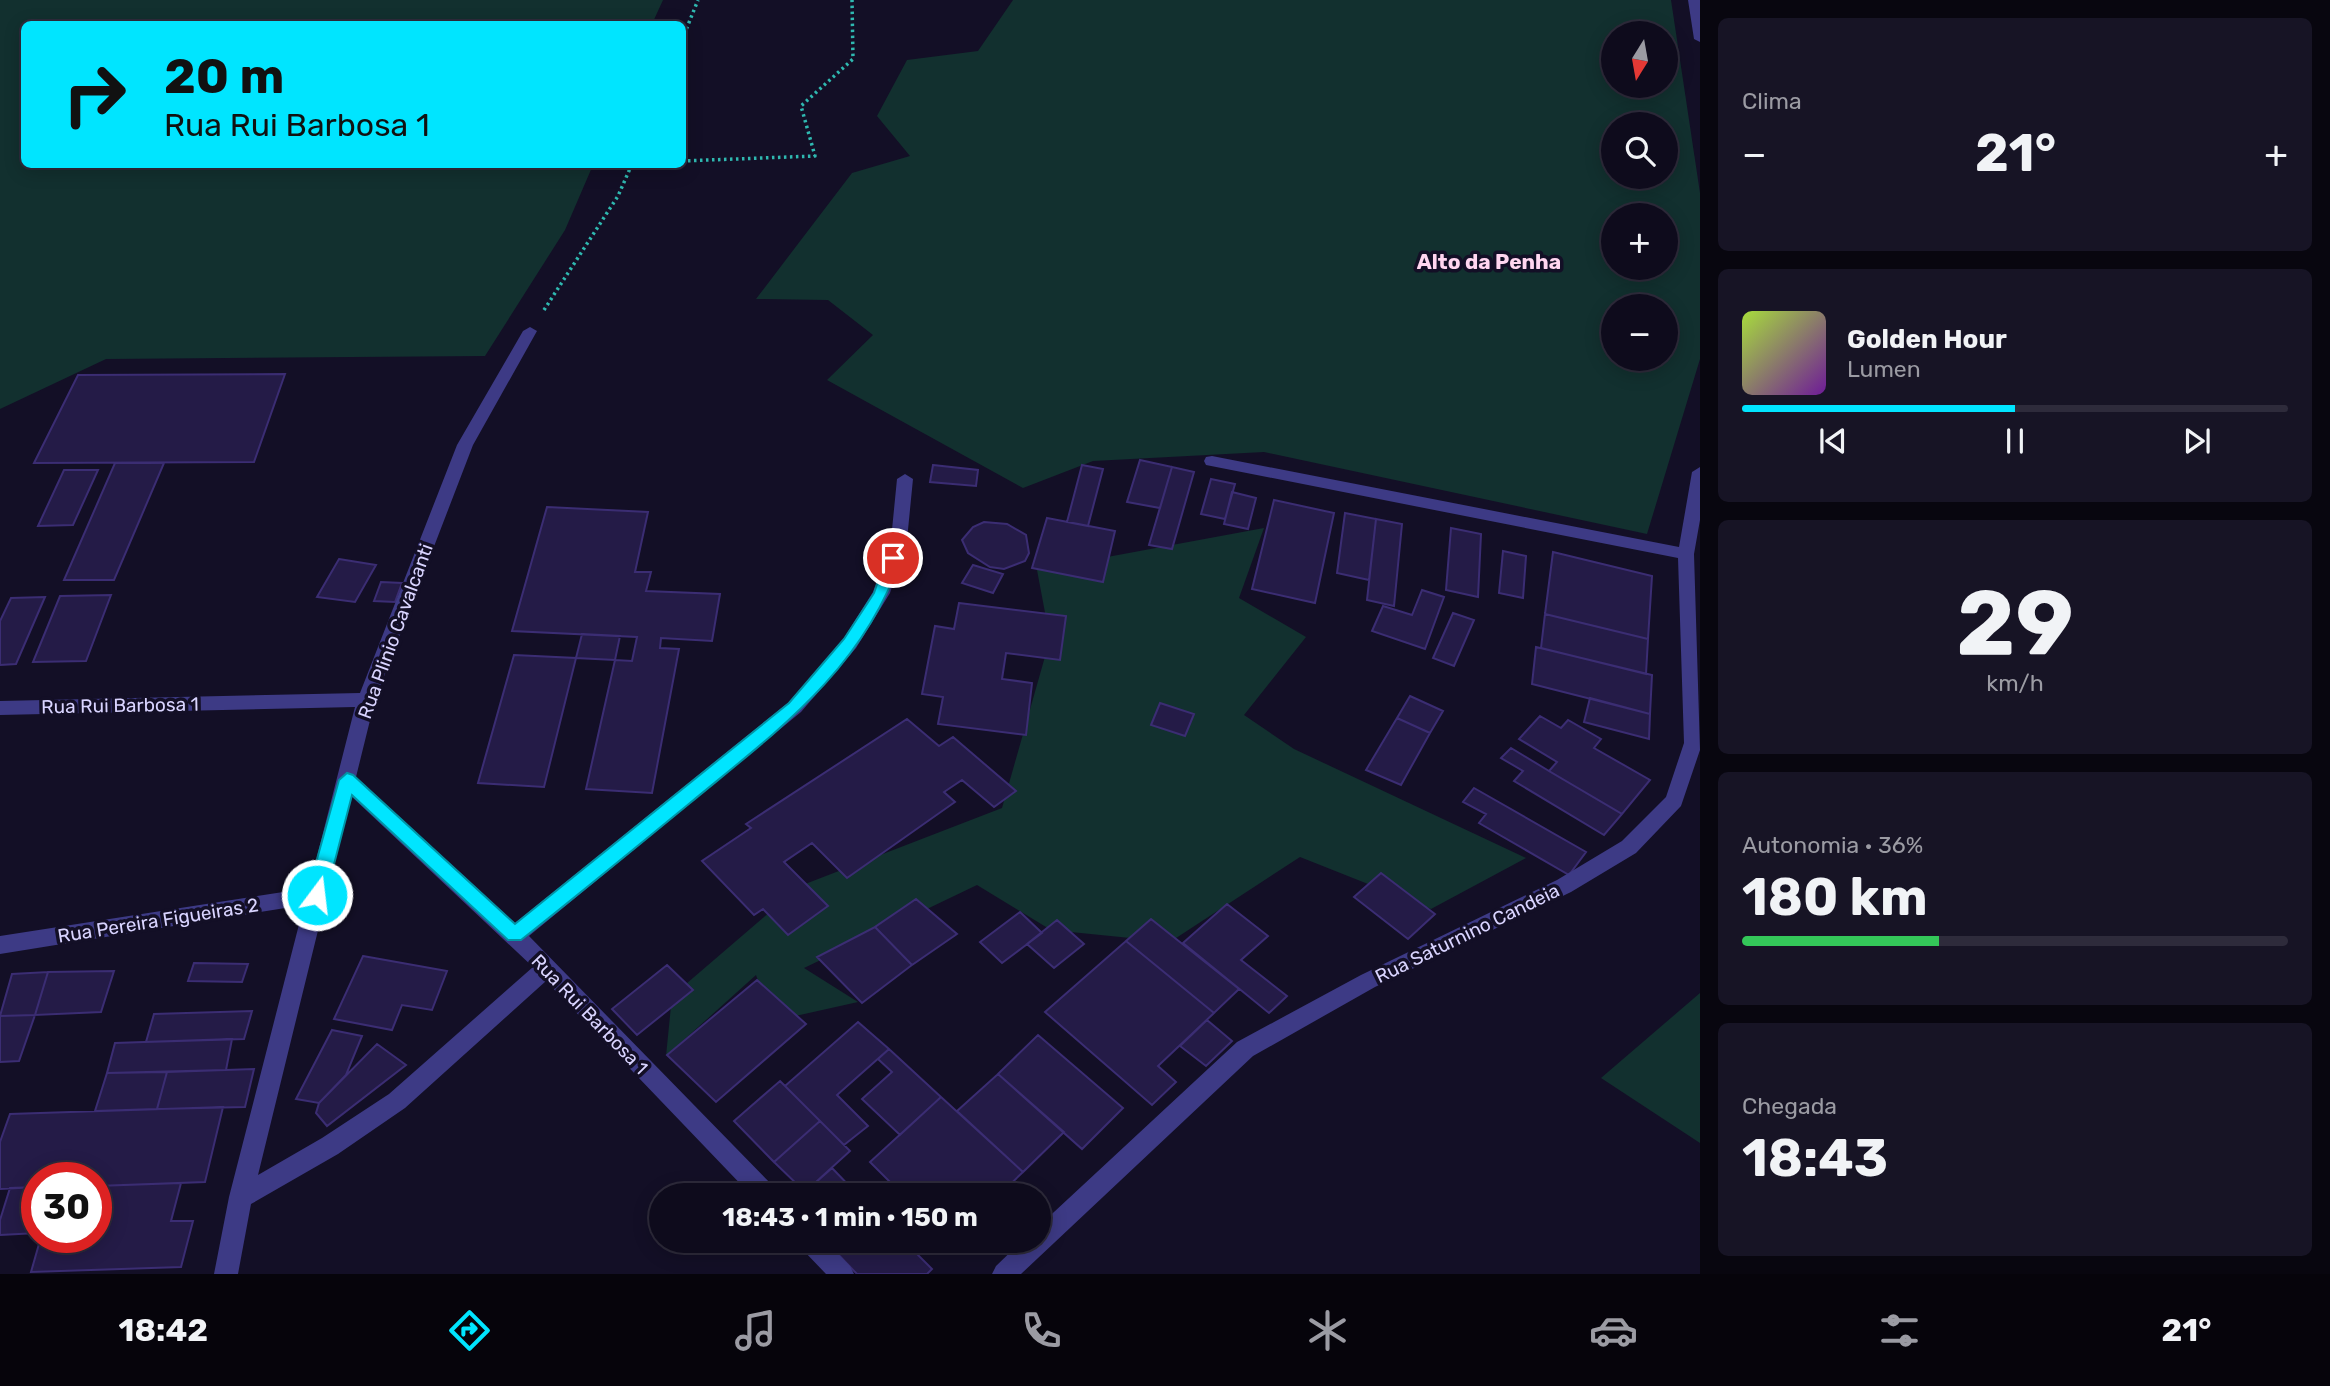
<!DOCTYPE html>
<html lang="pt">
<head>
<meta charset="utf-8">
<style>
	:root { --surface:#0e0b1c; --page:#171425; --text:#f1f3f6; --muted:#9b9ba3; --line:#2e2b3b; --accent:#00e5ff }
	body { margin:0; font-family:Rubik,sans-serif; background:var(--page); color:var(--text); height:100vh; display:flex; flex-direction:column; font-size:26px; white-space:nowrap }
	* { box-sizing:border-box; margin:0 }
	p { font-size:23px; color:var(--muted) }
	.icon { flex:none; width:38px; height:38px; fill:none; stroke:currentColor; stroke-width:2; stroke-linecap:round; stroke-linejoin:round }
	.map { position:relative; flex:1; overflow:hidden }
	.drawer { display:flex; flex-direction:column; gap:18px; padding:18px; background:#08060f; width:630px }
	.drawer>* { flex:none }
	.banner { position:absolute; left:21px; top:21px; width:665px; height:147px; border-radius:10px; box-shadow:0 4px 18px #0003,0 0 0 2px var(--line); background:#00e5ff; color:#111; overflow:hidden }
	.needle { width:46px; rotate:191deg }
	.controls { position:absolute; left:1601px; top:21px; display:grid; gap:14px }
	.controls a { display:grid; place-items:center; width:77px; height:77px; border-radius:50%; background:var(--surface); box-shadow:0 4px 18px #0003,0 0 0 2px var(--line); font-size:35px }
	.speed { position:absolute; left:21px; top:1162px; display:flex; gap:14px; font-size:35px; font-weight:700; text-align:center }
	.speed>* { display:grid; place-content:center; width:91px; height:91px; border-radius:50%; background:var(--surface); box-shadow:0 4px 18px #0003,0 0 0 2px var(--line); line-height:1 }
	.speed .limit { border:10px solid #d22; background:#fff; color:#111 }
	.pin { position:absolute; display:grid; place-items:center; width:60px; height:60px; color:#fff; margin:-30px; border:4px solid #fff; border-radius:50%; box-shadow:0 2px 7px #0007 }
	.me { position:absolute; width:77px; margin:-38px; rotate:15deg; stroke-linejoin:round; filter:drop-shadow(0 0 5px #0008) }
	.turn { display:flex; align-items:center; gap:24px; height:147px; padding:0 28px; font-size:32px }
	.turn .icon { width:91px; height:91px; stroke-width:2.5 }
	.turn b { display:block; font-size:49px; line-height:60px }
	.big { font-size:52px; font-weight:700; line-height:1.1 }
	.drawer .tile { flex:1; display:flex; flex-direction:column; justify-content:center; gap:10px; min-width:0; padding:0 24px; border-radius:10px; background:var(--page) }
	.drawer .dial { align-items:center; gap:0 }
	.dial b { font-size:91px; line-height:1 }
	.song { display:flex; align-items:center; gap:21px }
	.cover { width:84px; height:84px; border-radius:10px; background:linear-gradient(135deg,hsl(80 70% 55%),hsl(280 70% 35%)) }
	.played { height:7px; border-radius:4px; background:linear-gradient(90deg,var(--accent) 50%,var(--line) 50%) }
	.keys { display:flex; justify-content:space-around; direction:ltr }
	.heat { display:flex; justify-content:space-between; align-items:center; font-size:38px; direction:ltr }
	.charge { height:10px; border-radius:5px; background:linear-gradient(90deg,#34c759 36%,var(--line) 0) }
	.trip { position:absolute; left:649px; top:1183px; width:402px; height:70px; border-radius:35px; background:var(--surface); box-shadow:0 4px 18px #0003,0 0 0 2px var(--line); font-weight:700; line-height:70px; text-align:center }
	.menu { display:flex; height:112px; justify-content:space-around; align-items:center; background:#06040b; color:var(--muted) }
	.menu .icon { width:49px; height:49px }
	.menu .on { color:var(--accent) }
	.menu b { font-size:32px; color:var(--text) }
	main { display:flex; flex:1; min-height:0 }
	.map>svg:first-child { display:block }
	.green { fill:#12302f; fill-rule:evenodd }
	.building { fill:#241b47; stroke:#3b2d73; stroke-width:2 }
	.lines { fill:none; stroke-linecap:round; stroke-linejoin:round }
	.path { stroke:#2fb8b0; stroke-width:3.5; stroke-dasharray:2.5 3.5; stroke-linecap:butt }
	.minor { fill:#3d3a85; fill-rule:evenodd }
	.route { fill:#00e5ff; stroke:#0095a6; stroke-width:2 }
	.labels { text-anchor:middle; stroke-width:7; stroke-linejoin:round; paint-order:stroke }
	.street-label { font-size:19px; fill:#d9d4ff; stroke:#130f26 }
	.far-district-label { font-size:21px; font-weight:bold; fill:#ffd6f0; stroke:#130f26 }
</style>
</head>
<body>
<main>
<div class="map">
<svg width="1700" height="1274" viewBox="0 0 1700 1274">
	<rect width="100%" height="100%" fill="#130f26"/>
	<path class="green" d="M 0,0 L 663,0 L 652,24 L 24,24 L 24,164 L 593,165 L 565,230 L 485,356 L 106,359 L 0,409 Z
		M 1013,0 L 1671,0 L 1700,193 L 1700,359 L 1647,534 L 1264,452 L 1093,461 L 1023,488 L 827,380 L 873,335 L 828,300 L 756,299 L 852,173 L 910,156 L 877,116 L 907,60 L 978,51 ZM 1614,33 L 1666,33 L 1666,86 L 1614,86 ZM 1614,124 L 1666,124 L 1666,177 L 1614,177 ZM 1614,215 L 1666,215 L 1666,268 L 1614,268 ZM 1614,306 L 1666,306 L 1666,359 L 1614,359 Z
		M 1264,528 L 1239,598 L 1306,637 L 1244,715 L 1294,749 L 1526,858 L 1431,909 L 1300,857 L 1170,942 L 1051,930 L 977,885 L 804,968 L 858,1002 L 773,1021 L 756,975 L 666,1056 L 672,996 L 800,886 L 1002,808 L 1050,639 L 1037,570 Z
		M 1700,993 L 1700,1143 L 1601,1078 Z"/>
	<path class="building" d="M 285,374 L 254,462 L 34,463 L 78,375 Z
		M 1140,460 L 1172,467 L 1160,508 L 1127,502 Z
		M 115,463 L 164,463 L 114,580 L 64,580 Z
		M 933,465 L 978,470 L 976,486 L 930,482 Z
		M 1082,465 L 1103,469 L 1088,526 L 1067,522 Z
		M 1172,467 L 1194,472 L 1172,549 L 1149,545 Z
		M 64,470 L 98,470 L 73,525 L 38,526 Z
		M 1211,479 L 1235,484 L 1225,519 L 1201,514 Z
		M 1232,492 L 1256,498 L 1248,529 L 1224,524 Z
		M 1274,500 L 1334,513 L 1315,603 L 1252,589 Z
		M 547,507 L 648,512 L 635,572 L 651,572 L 646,591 L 720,594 L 712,641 L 661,638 L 660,648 L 679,649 L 652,793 L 586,789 L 615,660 L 632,661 L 637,637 L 512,631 Z
		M 1345,513 L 1376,519 L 1369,580 L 1337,573 Z
		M 1047,518 L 1115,531 L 1103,582 L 1032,568 Z
		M 1376,519 L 1402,524 L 1394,606 L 1367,600 Z
		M 984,522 L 1007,524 L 1026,535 L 1029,553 L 1025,561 L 1004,569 L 990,567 L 968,553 L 962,540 L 973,527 Z
		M 1451,528 L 1481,534 L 1478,597 L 1446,590 Z
		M 1503,551 L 1526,556 L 1523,598 L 1499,593 Z
		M 1553,552 L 1652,576 L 1648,639 L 1545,614 Z
		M 339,559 L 376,565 L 355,602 L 317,597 Z
		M 973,565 L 1003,574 L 993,593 L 962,583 Z
		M 381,582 L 402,583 L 395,602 L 374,601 Z
		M 1422,590 L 1444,597 L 1425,649 L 1372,631 L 1383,606 L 1412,615 Z
		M 111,595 L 86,661 L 33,662 L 60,596 Z
		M 45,597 L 16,664 L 0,665 L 0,621 L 11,598 Z
		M 959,603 L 1066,616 L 1060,660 L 1006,653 L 1002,679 L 1032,683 L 1026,735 L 938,724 L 943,697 L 922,694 L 935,626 L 954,629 Z
		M 1453,613 L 1474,620 L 1454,666 L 1433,658 Z
		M 1545,614 L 1648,639 L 1646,674 L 1541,648 Z
		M 582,634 L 620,636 L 615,660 L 576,658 Z
		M 1536,647 L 1652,675 L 1650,714 L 1532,684 Z
		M 514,655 L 576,658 L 544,787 L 478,783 Z
		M 1410,696 L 1443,711 L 1430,733 L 1397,718 Z
		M 1590,698 L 1650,714 L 1649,739 L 1584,722 Z
		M 1160,703 L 1194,714 L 1185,736 L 1151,725 Z
		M 1540,716 L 1561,728 L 1568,720 L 1601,739 L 1594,748 L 1650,780 L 1622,814 L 1549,771 L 1557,762 L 1519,739 Z
		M 1397,718 L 1430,733 L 1401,785 L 1366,770 Z
		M 907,719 L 939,746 L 953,737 L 1016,791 L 994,807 L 962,780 L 944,792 L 955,802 L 847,878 L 812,843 L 784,862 L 828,906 L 788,935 L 763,909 L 754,915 L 702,861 L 751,828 L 746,824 Z
		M 1511,748 L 1549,771 L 1622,814 L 1604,835 L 1514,781 L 1523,771 L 1501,758 Z
		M 1474,788 L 1586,852 L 1569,875 L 1479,823 L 1486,814 L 1463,802 Z
		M 1381,873 L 1435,914 L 1408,939 L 1354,897 Z
		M 916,899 L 957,934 L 912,965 L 875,927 Z
		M 1227,904 L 1268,936 L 1241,960 L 1287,996 L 1269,1013 L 1183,943 Z
		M 1020,912 L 1042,933 L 1002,963 L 980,942 Z
		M 1151,919 L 1239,989 L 1214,1013 L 1126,941 Z
		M 1057,920 L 1084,944 L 1054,968 L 1027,944 Z
		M 875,927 L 912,965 L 862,1003 L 817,957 Z
		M 1126,941 L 1214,1013 L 1158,1066 L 1176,1082 L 1152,1105 L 1045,1012 Z
		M 363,956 L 447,971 L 432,1010 L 402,1005 L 392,1030 L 334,1019 Z
		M 194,963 L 248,964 L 242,982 L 188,981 Z
		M 667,965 L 693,990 L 637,1035 L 612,1009 Z
		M 114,971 L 101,1012 L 35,1015 L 48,972 Z
		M 48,972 L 35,1015 L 0,1016 L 12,974 Z
		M 757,980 L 806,1024 L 716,1102 L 667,1055 Z
		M 252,1011 L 244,1039 L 146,1042 L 154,1014 Z
		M 35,1015 L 19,1061 L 0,1062 L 0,1016 Z
		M 1207,1020 L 1232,1041 L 1206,1066 L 1180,1046 Z
		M 858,1022 L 889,1049 L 837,1095 L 868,1126 L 844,1145 L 785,1086 Z
		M 332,1030 L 362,1036 L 346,1075 L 319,1103 L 296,1099 Z
		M 1038,1035 L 1123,1108 L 1082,1149 L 998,1074 Z
		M 232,1039 L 226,1070 L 107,1073 L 115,1043 Z
		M 377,1044 L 406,1065 L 327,1126 L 316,1113 L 319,1103 Z
		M 889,1049 L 941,1097 L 900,1135 L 862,1099 L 892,1072 L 878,1059 Z
		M 254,1069 L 245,1107 L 157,1109 L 167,1072 Z
		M 167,1072 L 157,1109 L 95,1111 L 107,1073 Z
		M 998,1074 L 1064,1132 L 1023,1172 L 957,1111 Z
		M 780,1081 L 820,1121 L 774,1162 L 734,1121 Z
		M 941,1097 L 1023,1172 L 999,1195 L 903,1195 L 870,1162 Z
		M 223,1107 L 205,1182 L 96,1186 L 96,1178 L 37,1178 L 37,1187 L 0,1189 L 0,1142 L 10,1114 Z
		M 820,1121 L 850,1151 L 805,1192 L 774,1162 Z
		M 832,1168 L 858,1195 L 801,1195 L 805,1192 Z
		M 181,1183 L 171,1221 L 193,1221 L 181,1267 L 31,1272 L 41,1237 L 96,1237 L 96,1186 Z
		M 37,1187 L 37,1233 L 0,1235 L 0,1220 L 10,1188 Z
		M 837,1241 L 904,1241 L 932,1269 L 927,1274 L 857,1274 L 831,1247 Z"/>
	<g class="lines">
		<path class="path" d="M 682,40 L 698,0
			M 682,161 L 815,156 L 801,106 L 853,59 L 852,0
			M 544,310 L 618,196 L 632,164"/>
		<path class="minor" d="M 1688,0 L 1700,0 L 1700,42 L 1694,39 Z
			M 530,327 L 537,331 L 473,445 L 375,700 L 356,777 L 515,923 L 789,702 L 844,638 L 873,592 L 891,540 L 897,479 L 905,474 L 913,479 L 907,540 L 890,593 L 856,648 L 801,712 L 529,936 L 774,1187 L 778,1195 L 751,1195 L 546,981 L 405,1108 L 338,1154 L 251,1204 L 238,1274 L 214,1274 L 229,1197 L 304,905 L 0,954 L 0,936 L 309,888 L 355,707 L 0,715 L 0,701 L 360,693 L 457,445 L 523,331 ZM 351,796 L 533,967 L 389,1094 L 322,1138 L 258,1175 Z
			M 1212,456 L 1679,547 L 1692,472 L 1700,467 L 1700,520 L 1694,554 L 1700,750 L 1681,806 L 1636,853 L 1571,892 L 1375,987 L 1253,1056 L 1021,1274 L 992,1274 L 996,1266 L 1022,1241 L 1040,1241 L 1040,1225 L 1237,1042 L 1361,975 L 1557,880 L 1622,841 L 1666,797 L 1684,743 L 1678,558 L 1206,465 L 1204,461 L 1206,457 Z
			M 798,1241 L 826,1241 L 850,1266 L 854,1274 L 826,1274 L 802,1249 Z"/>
	</g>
	<path class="route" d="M 893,553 L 901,558 C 863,670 777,731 690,803 C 634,849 578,895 521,940 L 508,940 L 352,795 L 326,895 L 317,902 L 310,900 L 307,895 L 339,780 L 347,773 L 353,775 L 515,924 L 789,703 L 844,639 L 874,593 L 886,558 Z"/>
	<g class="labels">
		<g class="street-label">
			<text transform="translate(395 631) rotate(-70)" y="7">Rua Plinio Cavalcanti</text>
			<text transform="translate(120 705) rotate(-1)" y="7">Rua Rui Barbosa 1</text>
			<text transform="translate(158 920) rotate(-9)" y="7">Rua Pereira Figueiras 2</text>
			<text transform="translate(1467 933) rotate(-26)" y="7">Rua Saturnino Candeia</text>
			<text transform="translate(590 1014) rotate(46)" y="7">Rua Rui Barbosa 1</text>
		</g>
		<g class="far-district-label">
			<text x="1489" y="269">Alto da Penha</text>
		</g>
	</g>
</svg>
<div class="controls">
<a><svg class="needle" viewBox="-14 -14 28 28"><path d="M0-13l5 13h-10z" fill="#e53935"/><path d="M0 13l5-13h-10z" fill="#9b9ba3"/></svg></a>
<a><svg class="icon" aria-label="search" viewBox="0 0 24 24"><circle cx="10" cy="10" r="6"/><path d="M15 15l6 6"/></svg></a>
<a>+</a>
<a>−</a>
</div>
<div class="speed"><div class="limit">30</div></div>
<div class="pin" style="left:893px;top:558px;background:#d93025"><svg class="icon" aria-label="arrive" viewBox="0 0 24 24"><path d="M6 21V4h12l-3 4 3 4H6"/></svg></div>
<svg class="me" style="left:317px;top:895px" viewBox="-20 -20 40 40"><circle r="17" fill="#00e5ff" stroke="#fff" stroke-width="3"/><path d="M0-11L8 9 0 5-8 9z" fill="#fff"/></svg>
<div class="trip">18:43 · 1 min · 150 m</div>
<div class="banner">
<div class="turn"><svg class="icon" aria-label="right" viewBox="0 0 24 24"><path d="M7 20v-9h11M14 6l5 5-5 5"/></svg><div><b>20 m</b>Rua Rui Barbosa 1</div></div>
</div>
</div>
<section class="drawer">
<div class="tile"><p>Clima</p>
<div class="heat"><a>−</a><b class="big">21°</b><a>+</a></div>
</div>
<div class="tile">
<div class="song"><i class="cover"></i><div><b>Golden Hour</b><p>Lumen</p></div></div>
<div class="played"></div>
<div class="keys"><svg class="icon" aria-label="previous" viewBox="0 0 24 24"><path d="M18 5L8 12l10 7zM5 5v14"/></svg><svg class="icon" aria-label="pause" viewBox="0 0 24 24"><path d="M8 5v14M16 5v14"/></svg><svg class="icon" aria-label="next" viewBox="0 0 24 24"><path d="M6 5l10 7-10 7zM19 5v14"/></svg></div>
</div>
<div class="tile dial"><b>29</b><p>km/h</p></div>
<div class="tile"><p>Autonomia · 36%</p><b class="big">180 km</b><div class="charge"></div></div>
<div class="tile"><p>Chegada</p><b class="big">18:43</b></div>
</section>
</main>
<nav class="menu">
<b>18:42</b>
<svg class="icon on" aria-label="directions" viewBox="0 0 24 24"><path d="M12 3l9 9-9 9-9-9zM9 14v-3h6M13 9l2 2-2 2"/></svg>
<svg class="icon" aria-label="music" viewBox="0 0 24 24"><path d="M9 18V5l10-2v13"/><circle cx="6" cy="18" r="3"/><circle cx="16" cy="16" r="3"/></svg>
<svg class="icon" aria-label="phone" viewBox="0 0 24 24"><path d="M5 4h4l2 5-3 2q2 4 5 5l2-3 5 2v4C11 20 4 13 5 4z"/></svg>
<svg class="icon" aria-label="climate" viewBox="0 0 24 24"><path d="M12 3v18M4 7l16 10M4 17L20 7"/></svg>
<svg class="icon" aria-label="car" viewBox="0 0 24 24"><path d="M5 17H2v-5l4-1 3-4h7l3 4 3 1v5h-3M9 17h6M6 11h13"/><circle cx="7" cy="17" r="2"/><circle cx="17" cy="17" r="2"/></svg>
<svg class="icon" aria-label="filters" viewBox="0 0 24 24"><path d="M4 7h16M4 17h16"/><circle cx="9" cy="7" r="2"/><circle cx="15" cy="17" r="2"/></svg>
<b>21°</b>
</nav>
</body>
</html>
